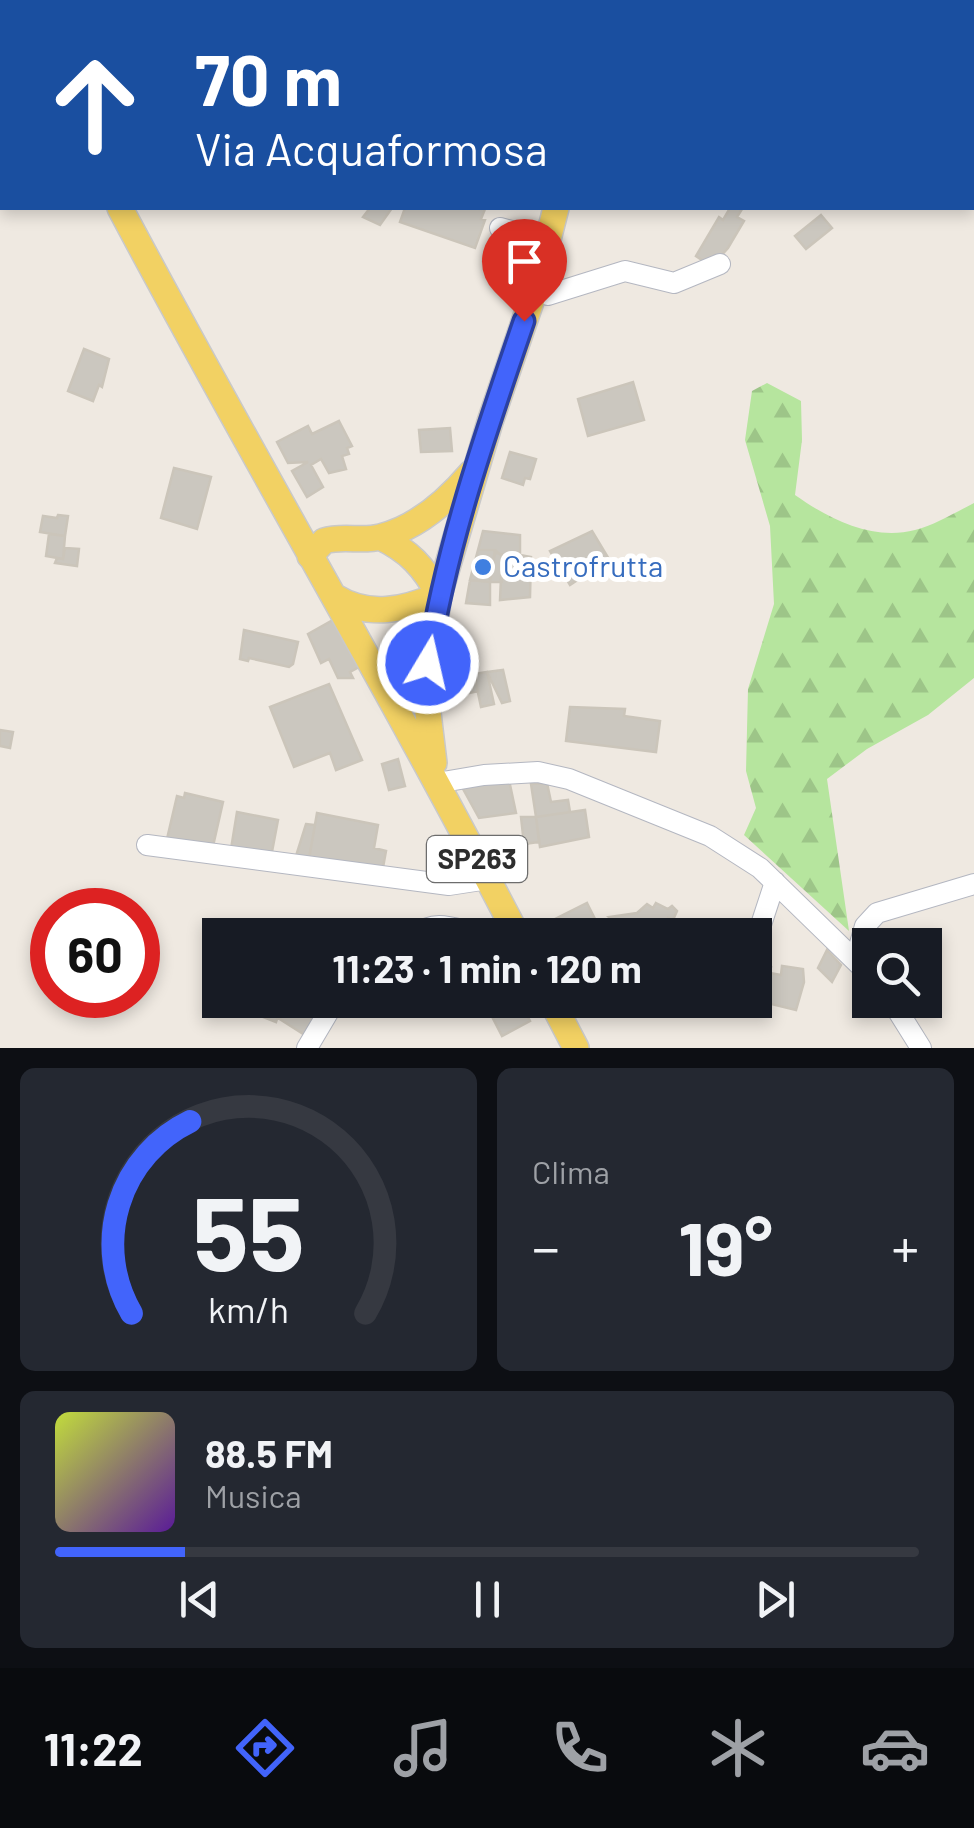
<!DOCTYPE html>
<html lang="it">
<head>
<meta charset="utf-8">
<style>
	:root { --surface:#171b24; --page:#242831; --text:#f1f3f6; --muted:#9ea1a6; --line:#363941; --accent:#4264fb }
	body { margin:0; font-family:Barlow,sans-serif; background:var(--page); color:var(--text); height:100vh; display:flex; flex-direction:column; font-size:38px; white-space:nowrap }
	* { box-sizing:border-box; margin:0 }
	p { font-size:32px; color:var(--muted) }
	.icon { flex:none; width:55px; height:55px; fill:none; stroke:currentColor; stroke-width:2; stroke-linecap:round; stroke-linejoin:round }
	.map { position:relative; height:1048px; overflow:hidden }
	.side { display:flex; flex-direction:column; gap:20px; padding:20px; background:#0d0f14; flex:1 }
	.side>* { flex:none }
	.top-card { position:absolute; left:0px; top:0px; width:975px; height:210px; box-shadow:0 5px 15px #0003; background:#1a4fa0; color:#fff; overflow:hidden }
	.tools { position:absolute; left:852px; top:928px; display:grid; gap:20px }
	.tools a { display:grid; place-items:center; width:90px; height:90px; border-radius:0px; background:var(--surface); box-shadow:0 5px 15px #0003; font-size:50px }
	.speed { position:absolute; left:30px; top:888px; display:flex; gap:20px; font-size:50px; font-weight:700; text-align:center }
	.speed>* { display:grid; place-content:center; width:130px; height:130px; border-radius:50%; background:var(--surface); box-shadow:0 5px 15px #0003; line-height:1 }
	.speed .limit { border:15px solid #d22; background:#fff; color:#111 }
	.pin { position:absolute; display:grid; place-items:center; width:85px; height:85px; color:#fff; margin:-102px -42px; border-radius:50% 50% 50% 0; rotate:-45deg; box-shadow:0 0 10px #0007 }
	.pin .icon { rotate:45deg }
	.me { position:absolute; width:110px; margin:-55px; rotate:9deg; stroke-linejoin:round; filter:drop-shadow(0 0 8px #0008) }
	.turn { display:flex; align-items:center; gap:35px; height:210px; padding:0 30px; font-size:45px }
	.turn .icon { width:130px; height:130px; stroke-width:2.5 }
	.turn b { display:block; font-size:70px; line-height:85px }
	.big { font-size:75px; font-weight:700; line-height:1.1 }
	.side .widget { flex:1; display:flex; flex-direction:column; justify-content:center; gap:15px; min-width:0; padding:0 35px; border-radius:15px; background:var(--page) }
	.side .dial { align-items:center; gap:0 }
	.dial svg { height:260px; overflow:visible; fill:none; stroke:var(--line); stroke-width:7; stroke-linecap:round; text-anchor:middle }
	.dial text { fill:var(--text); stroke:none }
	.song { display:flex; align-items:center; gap:30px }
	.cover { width:120px; height:120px; border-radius:15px; background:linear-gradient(135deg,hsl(70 70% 55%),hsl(270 70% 35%)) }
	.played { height:10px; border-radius:5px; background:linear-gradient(90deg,var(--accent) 15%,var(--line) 15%) }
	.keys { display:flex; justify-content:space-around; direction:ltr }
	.heat { display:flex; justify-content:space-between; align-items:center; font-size:55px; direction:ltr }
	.side .tiles { flex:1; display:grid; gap:20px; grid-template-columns:1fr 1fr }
	.widget:last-child { grid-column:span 2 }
	.trip { position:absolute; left:202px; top:918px; width:570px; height:100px; border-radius:0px; background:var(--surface); box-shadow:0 5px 15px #0003; font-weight:700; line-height:100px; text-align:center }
	.tabs { display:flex; height:160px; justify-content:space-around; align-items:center; background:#090b0e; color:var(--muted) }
	.tabs .icon { width:70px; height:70px }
	.tabs .current { color:var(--accent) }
	.tabs b { font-size:45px; color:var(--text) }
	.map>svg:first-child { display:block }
	.forest { fill:url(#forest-firs) }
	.building { fill:#cbc7bf; stroke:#cbc5ba; stroke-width:2.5 }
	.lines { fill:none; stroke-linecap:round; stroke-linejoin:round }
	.minor-casing { stroke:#b4b7c1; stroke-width:22 }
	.major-casing { stroke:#c9c9c9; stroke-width:28 }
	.minor { stroke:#fff; stroke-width:20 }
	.major { stroke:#f2d163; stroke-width:25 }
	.route-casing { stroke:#2b41a3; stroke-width:25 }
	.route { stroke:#4264fb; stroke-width:18 }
	.shop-dot { fill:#3f7fe0; stroke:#fff; stroke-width:4 }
	.labels { text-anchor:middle; stroke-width:10; stroke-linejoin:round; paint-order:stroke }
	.shield { fill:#fff; stroke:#6d6d6d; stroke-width:2.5 }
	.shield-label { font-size:28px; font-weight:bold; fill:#2e2e2e }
	.shop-label { font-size:30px; fill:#366cbe; stroke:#fff; text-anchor:start }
</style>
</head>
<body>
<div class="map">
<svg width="974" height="1048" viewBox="0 0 974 1048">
	<defs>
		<pattern id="forest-firs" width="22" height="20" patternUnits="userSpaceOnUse" patternTransform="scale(2.5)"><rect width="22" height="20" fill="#b6e59e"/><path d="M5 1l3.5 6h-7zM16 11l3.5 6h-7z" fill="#9dc588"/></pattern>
	</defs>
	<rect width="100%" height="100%" fill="#efe9e1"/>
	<path class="forest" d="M 767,383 L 801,401 L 802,440 L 795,495 C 829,519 872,541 915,530 C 935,525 956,512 974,503 L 974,678 L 928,715 L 867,749 L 827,779 L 849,931 L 744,835 L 756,808 L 746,771 L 748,689 L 774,604 L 770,526 L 745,440 L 752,391 Z"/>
	<path class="building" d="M 370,208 L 392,208 L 380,225 L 363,217 Z
		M 405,208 L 485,209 L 481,219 L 485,220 L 475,248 L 400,222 Z
		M 730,208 L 742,209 L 737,217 L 744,221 L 728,248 L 719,258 L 715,255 L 708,264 L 696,256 L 719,217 L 723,220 Z
		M 821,215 L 832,228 L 806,249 L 795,236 Z
		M 84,349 L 109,359 L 102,387 L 99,385 L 93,401 L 68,391 Z
		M 633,382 L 644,420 L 588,436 L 578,399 Z
		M 339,421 L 352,446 L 347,448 L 349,454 L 342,456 L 346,469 L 329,473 L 321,459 L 311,465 L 323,487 L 307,497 L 292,471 L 308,462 L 288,463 L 277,442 L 308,426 L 312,434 Z
		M 450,428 L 452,451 L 421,452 L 419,430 Z
		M 510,452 L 536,459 L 530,479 L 525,478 L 523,485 L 502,478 Z
		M 174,468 L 211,477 L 197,529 L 161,518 Z
		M 58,515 L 68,516 L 65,536 L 40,532 L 43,516 L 57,518 Z
		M 483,531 L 520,535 L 520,555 L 502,556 L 495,550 L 478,550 Z
		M 592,531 L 609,559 L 570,585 L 550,551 Z
		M 49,534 L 65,536 L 63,559 L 46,556 Z
		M 65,548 L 79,549 L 77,566 L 55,563 L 57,558 L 63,559 Z
		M 478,550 L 495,550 L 490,582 L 470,580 Z
		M 495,553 L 502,554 L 502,582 L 490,582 Z
		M 520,555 L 531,557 L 530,597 L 500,600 L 502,556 Z
		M 470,580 L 490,582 L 490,605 L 466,603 Z
		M 333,620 L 359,667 L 350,672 L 353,678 L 338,678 L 329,659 L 321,663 L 308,634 Z
		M 244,630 L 298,642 L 293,664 L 289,667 L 249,658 L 248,661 L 240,659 Z
		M 503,670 L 510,701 L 502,703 L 487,672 Z
		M 487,672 L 494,704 L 481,707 L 474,674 Z
		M 474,674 L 478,691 L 461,695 L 459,678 Z
		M 329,684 L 362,760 L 336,770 L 330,753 L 294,767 L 270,707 Z
		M 570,707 L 625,709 L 624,716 L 660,721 L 656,752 L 566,741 Z
		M 0,730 L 13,732 L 10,748 L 0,746 Z
		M 398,759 L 405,786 L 389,790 L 382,764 Z
		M 509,780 L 516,813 L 479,818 L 462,787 Z
		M 547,783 L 551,802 L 568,800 L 570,812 L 536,817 L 531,784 Z
		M 185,793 L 223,802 L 213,846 L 167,839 L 177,796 L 184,798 Z
		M 585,810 L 589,837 L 540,847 L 536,817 Z
		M 237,812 L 278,820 L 271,857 L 231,849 Z
		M 317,813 L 378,825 L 374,848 L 386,851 L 382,873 L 309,859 Z
		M 521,817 L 536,817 L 539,842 L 524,844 Z
		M 306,824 L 315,825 L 309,858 L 296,856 Z
		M 587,903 L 597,923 L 592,926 L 594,935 L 545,935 L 541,926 Z
		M 656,903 L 668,909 L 672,906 L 677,911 L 673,920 L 668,918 L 664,931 L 647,926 L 656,935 L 631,935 L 609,917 L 637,913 L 647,904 L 653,908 Z
		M 827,950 L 841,965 L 832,982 L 818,968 Z
		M 762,965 L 771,967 L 770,973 L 781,975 L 782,966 L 803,969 L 804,982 L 796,1010 L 759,1001 L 762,990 L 756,988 Z
		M 250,1000 L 283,1000 L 276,1022 L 253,1013 L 254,1009 L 247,1007 Z
		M 283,1000 L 308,1002 L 303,1013 L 320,1022 L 311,1039 L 275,1016 Z
		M 519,1000 L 530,1021 L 502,1036 L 484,1001 Z"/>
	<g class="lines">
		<g class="minor-casing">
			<path id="minor" d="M 959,0 L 961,2
				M 972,14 L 974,16
				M 500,228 L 548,240
				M 536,287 L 548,295 L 625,271 L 674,283 L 720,264
				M 437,783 L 484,775 L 538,772 L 569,779 L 710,836 L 760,868 L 870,975
				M 147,845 L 449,885 L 488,879
				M 415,935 C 441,915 460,934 489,935 C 496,935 506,931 514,929
				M 755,943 L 775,882
				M 856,958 L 865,926 L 877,913 L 974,884
				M 891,1000 L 921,1048
				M 222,1002 L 224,1000
				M 307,1048 L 329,1011 L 340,1000"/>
		</g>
		<g class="major-casing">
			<path id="major" d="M 11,0 L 12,2
				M 612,2 L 613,0
				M 120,208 C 249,452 390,689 517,935
				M 380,537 C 409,551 424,567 439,595
				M 310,556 L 324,541 C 343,535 362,542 380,537 C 417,528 448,500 471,473
				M 335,597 C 369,618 404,610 439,595
				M 434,763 L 425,688 L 439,595 L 490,422 L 536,287 L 556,208
				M 551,1000 L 576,1048"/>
		</g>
		<use href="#minor" class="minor"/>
		<use href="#major" class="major"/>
	</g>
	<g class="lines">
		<g class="route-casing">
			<path id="route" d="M 428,663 C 446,546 486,432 524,321"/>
		</g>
		<use href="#route" class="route"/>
	</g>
	<circle class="shop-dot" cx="483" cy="567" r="10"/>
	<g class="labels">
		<rect class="shield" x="427" y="836" width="100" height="46" rx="8"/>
		<g class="shield-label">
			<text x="477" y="869">SP263</text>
		</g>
		<g class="shop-label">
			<text x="503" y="577">Castrofrutta</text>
		</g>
	</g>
</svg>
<div class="tools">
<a><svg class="icon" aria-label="search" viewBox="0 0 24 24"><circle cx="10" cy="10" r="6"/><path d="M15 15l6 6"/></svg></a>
</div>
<div class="speed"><div class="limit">60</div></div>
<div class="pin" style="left:524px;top:321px;background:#d93025"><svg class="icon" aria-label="arrive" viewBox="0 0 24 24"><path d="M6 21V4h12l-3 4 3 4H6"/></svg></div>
<svg class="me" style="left:428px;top:663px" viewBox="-20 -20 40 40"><circle r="17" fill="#4264fb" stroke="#fff" stroke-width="3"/><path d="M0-11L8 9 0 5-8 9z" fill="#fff"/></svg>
<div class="trip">11:23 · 1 min · 120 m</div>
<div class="top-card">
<div class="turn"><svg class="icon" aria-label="ahead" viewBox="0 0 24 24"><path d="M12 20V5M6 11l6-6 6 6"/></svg><div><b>70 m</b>Via Acquaformosa</div></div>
</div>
</div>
<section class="side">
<div class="tiles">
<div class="widget dial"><svg viewBox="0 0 100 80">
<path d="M14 69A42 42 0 1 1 86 69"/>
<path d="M14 69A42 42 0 0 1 32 10" stroke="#4264fb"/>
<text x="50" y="56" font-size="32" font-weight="700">55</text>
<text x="50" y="72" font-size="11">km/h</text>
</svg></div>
<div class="widget"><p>Clima</p>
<div class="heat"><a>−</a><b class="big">19°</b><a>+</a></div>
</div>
<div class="widget">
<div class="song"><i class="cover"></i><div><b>88.5 FM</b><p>Musica</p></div></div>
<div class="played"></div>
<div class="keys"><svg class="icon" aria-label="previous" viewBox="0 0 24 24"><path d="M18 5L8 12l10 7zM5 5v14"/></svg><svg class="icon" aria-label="pause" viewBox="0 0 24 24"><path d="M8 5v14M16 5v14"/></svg><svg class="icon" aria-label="next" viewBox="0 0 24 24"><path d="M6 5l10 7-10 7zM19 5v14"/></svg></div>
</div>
</div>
</section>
<nav class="tabs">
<b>11:22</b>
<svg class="icon current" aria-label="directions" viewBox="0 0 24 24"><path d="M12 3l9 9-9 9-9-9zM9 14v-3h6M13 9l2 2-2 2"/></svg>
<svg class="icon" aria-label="music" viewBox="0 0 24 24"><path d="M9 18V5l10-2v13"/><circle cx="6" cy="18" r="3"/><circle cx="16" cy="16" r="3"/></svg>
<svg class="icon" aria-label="phone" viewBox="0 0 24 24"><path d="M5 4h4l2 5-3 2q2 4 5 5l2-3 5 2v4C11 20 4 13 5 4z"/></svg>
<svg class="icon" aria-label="climate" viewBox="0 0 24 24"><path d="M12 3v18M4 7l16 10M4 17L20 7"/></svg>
<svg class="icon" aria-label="car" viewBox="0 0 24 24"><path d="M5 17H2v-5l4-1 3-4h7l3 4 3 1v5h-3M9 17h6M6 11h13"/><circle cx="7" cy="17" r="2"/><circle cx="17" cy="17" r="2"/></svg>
</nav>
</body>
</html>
